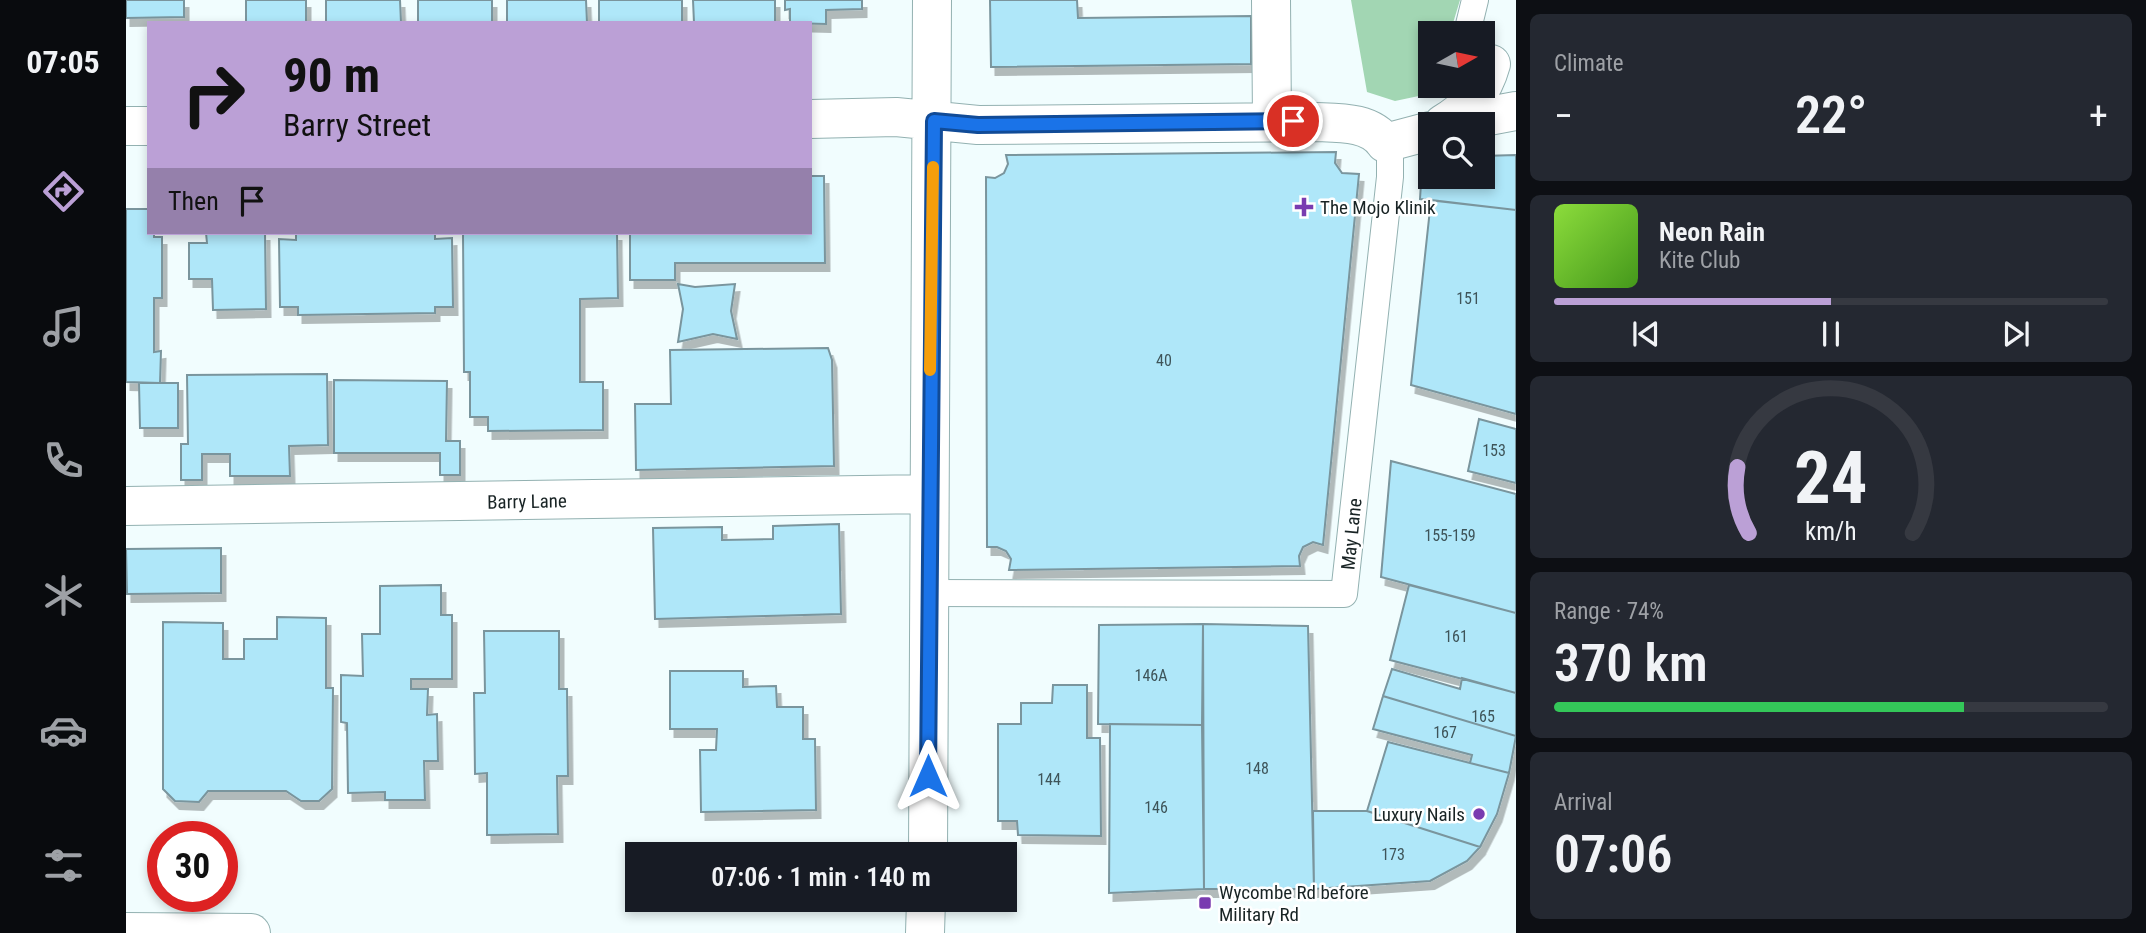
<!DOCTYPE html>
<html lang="en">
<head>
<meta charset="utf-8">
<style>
	:root { --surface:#171b24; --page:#242831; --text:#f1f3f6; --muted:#9ea1a6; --line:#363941; --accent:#bba0d6 }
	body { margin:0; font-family:"Roboto Condensed",sans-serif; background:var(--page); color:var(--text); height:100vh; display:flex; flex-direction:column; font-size:26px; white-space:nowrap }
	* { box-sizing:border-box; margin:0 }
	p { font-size:23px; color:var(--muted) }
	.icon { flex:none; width:38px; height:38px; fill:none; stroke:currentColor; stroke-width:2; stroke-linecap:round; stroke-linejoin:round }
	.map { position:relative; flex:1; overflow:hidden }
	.side { display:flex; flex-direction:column; gap:14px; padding:14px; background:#0d0f14; width:630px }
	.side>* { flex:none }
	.banner { position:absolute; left:21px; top:21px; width:665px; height:214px; border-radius:0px; box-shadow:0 4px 10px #0003; background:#bba0d6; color:#111; overflow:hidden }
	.needle { width:46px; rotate:81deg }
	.tools { position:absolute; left:1292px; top:21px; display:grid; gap:14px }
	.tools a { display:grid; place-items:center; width:77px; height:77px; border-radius:0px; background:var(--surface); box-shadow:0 4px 10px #0003; font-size:35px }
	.speed { position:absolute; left:21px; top:821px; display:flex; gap:14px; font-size:35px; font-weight:700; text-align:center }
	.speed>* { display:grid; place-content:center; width:91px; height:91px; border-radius:50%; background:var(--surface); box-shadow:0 4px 10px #0003; line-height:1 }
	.speed .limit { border:10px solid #d22; background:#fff; color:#111 }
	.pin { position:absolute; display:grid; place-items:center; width:60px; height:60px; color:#fff; margin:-30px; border:4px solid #fff; border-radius:50%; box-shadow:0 2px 7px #0007 }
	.me { position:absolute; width:77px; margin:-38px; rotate:0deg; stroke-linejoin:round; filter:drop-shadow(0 0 5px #0008) }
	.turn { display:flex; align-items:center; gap:24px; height:147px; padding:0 21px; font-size:32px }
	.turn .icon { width:91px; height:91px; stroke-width:2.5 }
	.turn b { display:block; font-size:49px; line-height:60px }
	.then { display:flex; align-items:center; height:66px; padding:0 21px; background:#0003; gap:14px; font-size:26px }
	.big { font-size:52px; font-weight:600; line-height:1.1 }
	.side .card { flex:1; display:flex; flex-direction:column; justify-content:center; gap:10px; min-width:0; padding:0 24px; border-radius:10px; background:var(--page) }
	.side .dial { align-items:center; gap:0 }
	.dial svg { height:182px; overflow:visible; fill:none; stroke:var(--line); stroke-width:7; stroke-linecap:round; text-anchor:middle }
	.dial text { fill:var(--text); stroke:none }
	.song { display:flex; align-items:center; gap:21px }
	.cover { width:84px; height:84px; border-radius:10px; background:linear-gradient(135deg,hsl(90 70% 55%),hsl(100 70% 35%)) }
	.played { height:7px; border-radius:4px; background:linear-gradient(90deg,var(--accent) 50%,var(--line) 50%) }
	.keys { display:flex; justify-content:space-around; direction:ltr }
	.heat { display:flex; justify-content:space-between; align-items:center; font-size:38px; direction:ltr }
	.charge { height:10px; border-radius:5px; background:linear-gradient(90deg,#34c759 74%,var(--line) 0) }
	.trip { position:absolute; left:499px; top:842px; width:392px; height:70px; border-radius:0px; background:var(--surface); box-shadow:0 4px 10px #0003; font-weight:600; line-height:70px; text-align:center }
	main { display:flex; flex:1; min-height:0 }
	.dock { display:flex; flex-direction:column; width:126px; justify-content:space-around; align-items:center; background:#090b0e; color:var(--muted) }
	.dock .icon { width:49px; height:49px }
	.dock .current { color:var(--accent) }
	.dock b { font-size:32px; color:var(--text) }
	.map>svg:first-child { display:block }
	.green { fill:#a2d6b3 }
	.building { fill:#afe7f9; stroke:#7a959d; stroke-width:2; filter:url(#shadow) }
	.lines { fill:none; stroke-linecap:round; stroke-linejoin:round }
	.lane-casing { stroke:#93b1b1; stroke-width:28 }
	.street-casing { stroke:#93b1b1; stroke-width:40 }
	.secondary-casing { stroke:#93b1b1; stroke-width:40 }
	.lane { stroke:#fff; stroke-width:26 }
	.street { stroke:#fff; stroke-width:38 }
	.secondary { stroke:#fff; stroke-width:38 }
	.route-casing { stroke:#114b97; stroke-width:18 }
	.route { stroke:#1a73e8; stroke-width:12 }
	.slow { stroke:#f59e0b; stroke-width:12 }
	.poi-dot { fill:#793bb0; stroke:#fff; stroke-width:2.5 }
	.labels { text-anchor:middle; stroke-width:5; stroke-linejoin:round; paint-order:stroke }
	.number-label { font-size:16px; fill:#3e5459 }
	.poi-label { font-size:19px; fill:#182324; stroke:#fff; text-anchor:start }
	.street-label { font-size:19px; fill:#182324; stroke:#fff }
</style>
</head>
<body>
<main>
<nav class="dock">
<b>07:05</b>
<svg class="icon current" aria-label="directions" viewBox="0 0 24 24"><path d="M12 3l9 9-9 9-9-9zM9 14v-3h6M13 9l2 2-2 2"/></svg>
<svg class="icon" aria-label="music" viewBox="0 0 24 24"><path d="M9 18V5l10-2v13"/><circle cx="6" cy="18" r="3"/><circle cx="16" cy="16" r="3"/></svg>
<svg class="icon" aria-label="phone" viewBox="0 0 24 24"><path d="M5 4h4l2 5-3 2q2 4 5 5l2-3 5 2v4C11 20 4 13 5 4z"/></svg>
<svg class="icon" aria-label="climate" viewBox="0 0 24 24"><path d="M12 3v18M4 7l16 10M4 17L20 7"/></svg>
<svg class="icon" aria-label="car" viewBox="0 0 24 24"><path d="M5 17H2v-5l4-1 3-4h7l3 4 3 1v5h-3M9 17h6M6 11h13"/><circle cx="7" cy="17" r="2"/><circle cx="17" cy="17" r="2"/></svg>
<svg class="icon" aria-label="filters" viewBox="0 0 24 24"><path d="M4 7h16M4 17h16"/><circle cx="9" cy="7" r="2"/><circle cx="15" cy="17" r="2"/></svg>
</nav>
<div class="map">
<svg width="1390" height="933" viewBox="0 0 1390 933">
	<defs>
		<filter id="shadow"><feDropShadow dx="4.5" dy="8" stdDeviation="0" flood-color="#0004"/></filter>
	</defs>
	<rect width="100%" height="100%" fill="#f1fdfe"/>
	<path class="green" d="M 1225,0 L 1334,0 L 1324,33 L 1304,33 L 1304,86 L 1309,86 L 1307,93 L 1269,101 L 1241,92 Z"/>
	<path class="building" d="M 0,0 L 58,0 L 58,17 L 0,18 Z
		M 120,0 L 180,0 L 180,23 L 120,22 Z
		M 200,0 L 274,0 L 275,23 L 200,23 Z
		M 292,0 L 366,0 L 366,22 L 375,23 L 292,23 Z
		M 381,0 L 460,0 L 461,23 L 381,23 Z
		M 473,0 L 556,0 L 556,23 L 473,23 Z
		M 567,0 L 649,0 L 649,22 L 568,23 Z
		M 659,0 L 736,0 L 736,9 L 700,10 L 700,24 L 664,23 L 664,9 L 659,10 Z
		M 864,0 L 951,0 L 952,18 L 1125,16 L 1125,64 L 865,67 Z
		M 1210,152 L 1209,163 L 1216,173 L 1233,174 L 1197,545 L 1187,542 L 1177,547 L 1173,556 L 1174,566 L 883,570 L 885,559 L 880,551 L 871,547 L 861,547 L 860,177 L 869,178 L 878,173 L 882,164 L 880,155 Z
		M 1390,155 L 1390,210 L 1294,199 L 1296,167 L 1304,160 L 1304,177 L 1356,177 L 1356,156 Z
		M 684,176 L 698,176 L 699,263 L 549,263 L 549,280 L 504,280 L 504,233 L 684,233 Z
		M 1305,200 L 1390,210 L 1390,414 L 1285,385 Z
		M 0,209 L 23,209 L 23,233 L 28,233 L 28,237 L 36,237 L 36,298 L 28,298 L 28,352 L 35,351 L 34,383 L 0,382 Z
		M 80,233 L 139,233 L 140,309 L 87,310 L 86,279 L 63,279 L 63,243 L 81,243 Z
		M 170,233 L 309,233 L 309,239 L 326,238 L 327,307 L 309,307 L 309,313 L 172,315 L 172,307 L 154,307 L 153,239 L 170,240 Z
		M 337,233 L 491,233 L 492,298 L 454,299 L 454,382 L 477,382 L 477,430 L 362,431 L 362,417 L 344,417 L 344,372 L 338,372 Z
		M 552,284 L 569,287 L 609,284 L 605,311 L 611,339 L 587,334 L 552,342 L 557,309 Z
		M 702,348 L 706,360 L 708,466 L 510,470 L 509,404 L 545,404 L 544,350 Z
		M 201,374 L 202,445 L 163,446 L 164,476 L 104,476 L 104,454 L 76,454 L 76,480 L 55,480 L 55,444 L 62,444 L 61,375 Z
		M 208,380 L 321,381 L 320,441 L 334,441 L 334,475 L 314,475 L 314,453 L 208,453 Z
		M 13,383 L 52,383 L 52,428 L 14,428 Z
		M 1353,419 L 1390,429 L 1390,483 L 1342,471 Z
		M 1265,461 L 1390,494 L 1390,613 L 1255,577 Z
		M 713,524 L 715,614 L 529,619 L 527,528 L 596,527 L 596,540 L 647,539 L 647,526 Z
		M 95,548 L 95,593 L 1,594 L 0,549 Z
		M 315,585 L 315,615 L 326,615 L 326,679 L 285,679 L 285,689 L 302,689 L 301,715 L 311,714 L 312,761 L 298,761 L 299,800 L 259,800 L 259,792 L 222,793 L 221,723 L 215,722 L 215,675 L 237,676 L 236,634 L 254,634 L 254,586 Z
		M 1283,585 L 1390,613 L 1390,693 L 1264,660 Z
		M 151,617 L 200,618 L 200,688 L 207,688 L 206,789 L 193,801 L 175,801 L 160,791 L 82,791 L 73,802 L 49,801 L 37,789 L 37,622 L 97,623 L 97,659 L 118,659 L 118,639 L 151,639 Z
		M 1077,624 L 1076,725 L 972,724 L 973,625 Z
		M 1077,624 L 1182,626 L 1188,889 L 1078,889 Z
		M 358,631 L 433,631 L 433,689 L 441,689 L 442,776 L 431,776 L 432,834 L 361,835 L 361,773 L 349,774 L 348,693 L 359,693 Z
		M 1266,669 L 1334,689 L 1336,678 L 1390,693 L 1390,736 L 1257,696 Z
		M 544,671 L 617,671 L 617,687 L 650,686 L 651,707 L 677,707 L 677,739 L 689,739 L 690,810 L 575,812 L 574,750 L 590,750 L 591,729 L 544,729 Z
		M 927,685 L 961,685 L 961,738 L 974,738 L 975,836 L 892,835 L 891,821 L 872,821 L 872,724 L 895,724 L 895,703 L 926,703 Z
		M 1257,696 L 1390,736 L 1383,773 L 1344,763 L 1346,755 L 1247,729 Z
		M 984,724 L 1076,725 L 1078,889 L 983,893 Z
		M 1262,742 L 1383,773 L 1371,814 L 1354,847 L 1241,811 Z
		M 1187,811 L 1241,811 L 1354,847 L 1341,861 L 1304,881 L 1188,889 Z"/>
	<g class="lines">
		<g class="lane-casing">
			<path id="lane" d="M 1341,33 L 1349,0
				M 801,593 L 1218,594 L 1264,177 L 1264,157 L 1259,143"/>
		</g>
		<g class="street-casing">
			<path id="street" d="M 1145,0 L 1146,121
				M 684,119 L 770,117 L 852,125 L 1188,122 C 1212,123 1244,121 1259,143 L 1304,131
				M 1317,124 C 1342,109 1357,93 1365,64
				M 1320,124 L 1390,111
				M 0,126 L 23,126
				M 0,506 L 803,494
				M 802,854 L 806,0
				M 799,933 L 800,900"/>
		</g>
		<g class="secondary-casing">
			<path id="secondary" d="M 0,932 L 125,933"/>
		</g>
		<use href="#lane" class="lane"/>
		<use href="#street" class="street"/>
		<use href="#secondary" class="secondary"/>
	</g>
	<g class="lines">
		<g class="route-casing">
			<path id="route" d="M 802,776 L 808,121 L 852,125 L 1167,121"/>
		</g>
		<use href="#route" class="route"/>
		<path class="slow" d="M 804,370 L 807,167"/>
	</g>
	<g class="poi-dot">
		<path d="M1174.5 196.5h7v7h7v7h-7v7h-7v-7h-7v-7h7z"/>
		<circle cx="1353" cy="814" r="7"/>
		<rect x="1072" y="896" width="14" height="14" rx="3.5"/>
	</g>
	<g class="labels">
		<g class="number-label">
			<text x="1342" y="304">151</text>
			<text x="1038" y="366">40</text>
			<text x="1368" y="456">153</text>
			<text x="1324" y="541">155-159</text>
			<text x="1330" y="642">161</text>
			<text x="1025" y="681">146A</text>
			<text x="1357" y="722">165</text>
			<text x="1319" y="738">167</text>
			<text x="1131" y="774">148</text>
			<text x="923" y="785">144</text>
			<text x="1030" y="813">146</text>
			<text x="1267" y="860">173</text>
		</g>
		<g class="poi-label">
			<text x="1194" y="214">The Mojo Klinik</text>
			<text x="1339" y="821" text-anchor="end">Luxury Nails</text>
			<text x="1093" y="899">Wycombe Rd before<tspan x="1093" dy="22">Military Rd</tspan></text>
		</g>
		<g class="street-label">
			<text transform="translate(401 501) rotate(-1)" y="7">Barry Lane</text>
			<text transform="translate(1225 534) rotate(-84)" y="7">May Lane</text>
		</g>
	</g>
</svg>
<div class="tools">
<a><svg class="needle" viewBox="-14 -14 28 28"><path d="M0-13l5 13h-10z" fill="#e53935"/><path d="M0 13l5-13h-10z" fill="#9ea1a6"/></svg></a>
<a><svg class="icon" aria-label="search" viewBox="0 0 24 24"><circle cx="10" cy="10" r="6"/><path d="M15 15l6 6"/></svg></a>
</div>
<div class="speed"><div class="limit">30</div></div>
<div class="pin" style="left:1167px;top:121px;background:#d93025"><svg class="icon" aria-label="arrive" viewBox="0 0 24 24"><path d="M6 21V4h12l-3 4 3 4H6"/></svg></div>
<svg class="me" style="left:802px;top:776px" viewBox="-20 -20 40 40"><path d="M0-17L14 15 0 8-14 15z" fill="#1a73e8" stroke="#fff" stroke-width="4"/></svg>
<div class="trip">07:06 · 1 min · 140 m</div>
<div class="banner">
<div class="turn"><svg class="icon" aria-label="right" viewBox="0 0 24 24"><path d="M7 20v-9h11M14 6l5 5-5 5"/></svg><div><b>90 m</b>Barry Street</div></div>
<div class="then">Then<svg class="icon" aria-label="arrive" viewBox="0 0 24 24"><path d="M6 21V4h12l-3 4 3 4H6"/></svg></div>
</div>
</div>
<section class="side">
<div class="card"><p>Climate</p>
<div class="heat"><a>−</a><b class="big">22°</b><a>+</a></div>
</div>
<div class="card">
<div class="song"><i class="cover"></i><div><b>Neon Rain</b><p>Kite Club</p></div></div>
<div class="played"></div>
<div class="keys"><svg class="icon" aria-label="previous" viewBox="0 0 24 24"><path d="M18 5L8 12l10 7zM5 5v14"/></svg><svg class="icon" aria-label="pause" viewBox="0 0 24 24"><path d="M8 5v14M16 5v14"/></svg><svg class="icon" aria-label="next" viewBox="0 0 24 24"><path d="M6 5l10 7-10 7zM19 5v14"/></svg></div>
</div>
<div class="card dial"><svg viewBox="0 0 100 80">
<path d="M14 69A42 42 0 1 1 86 69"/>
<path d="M14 69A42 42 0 0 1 9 40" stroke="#bba0d6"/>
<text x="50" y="56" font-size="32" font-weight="700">24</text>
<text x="50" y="72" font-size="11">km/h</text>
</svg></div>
<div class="card"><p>Range · 74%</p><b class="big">370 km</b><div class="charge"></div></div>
<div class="card"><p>Arrival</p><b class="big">07:06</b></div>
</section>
</main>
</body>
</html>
